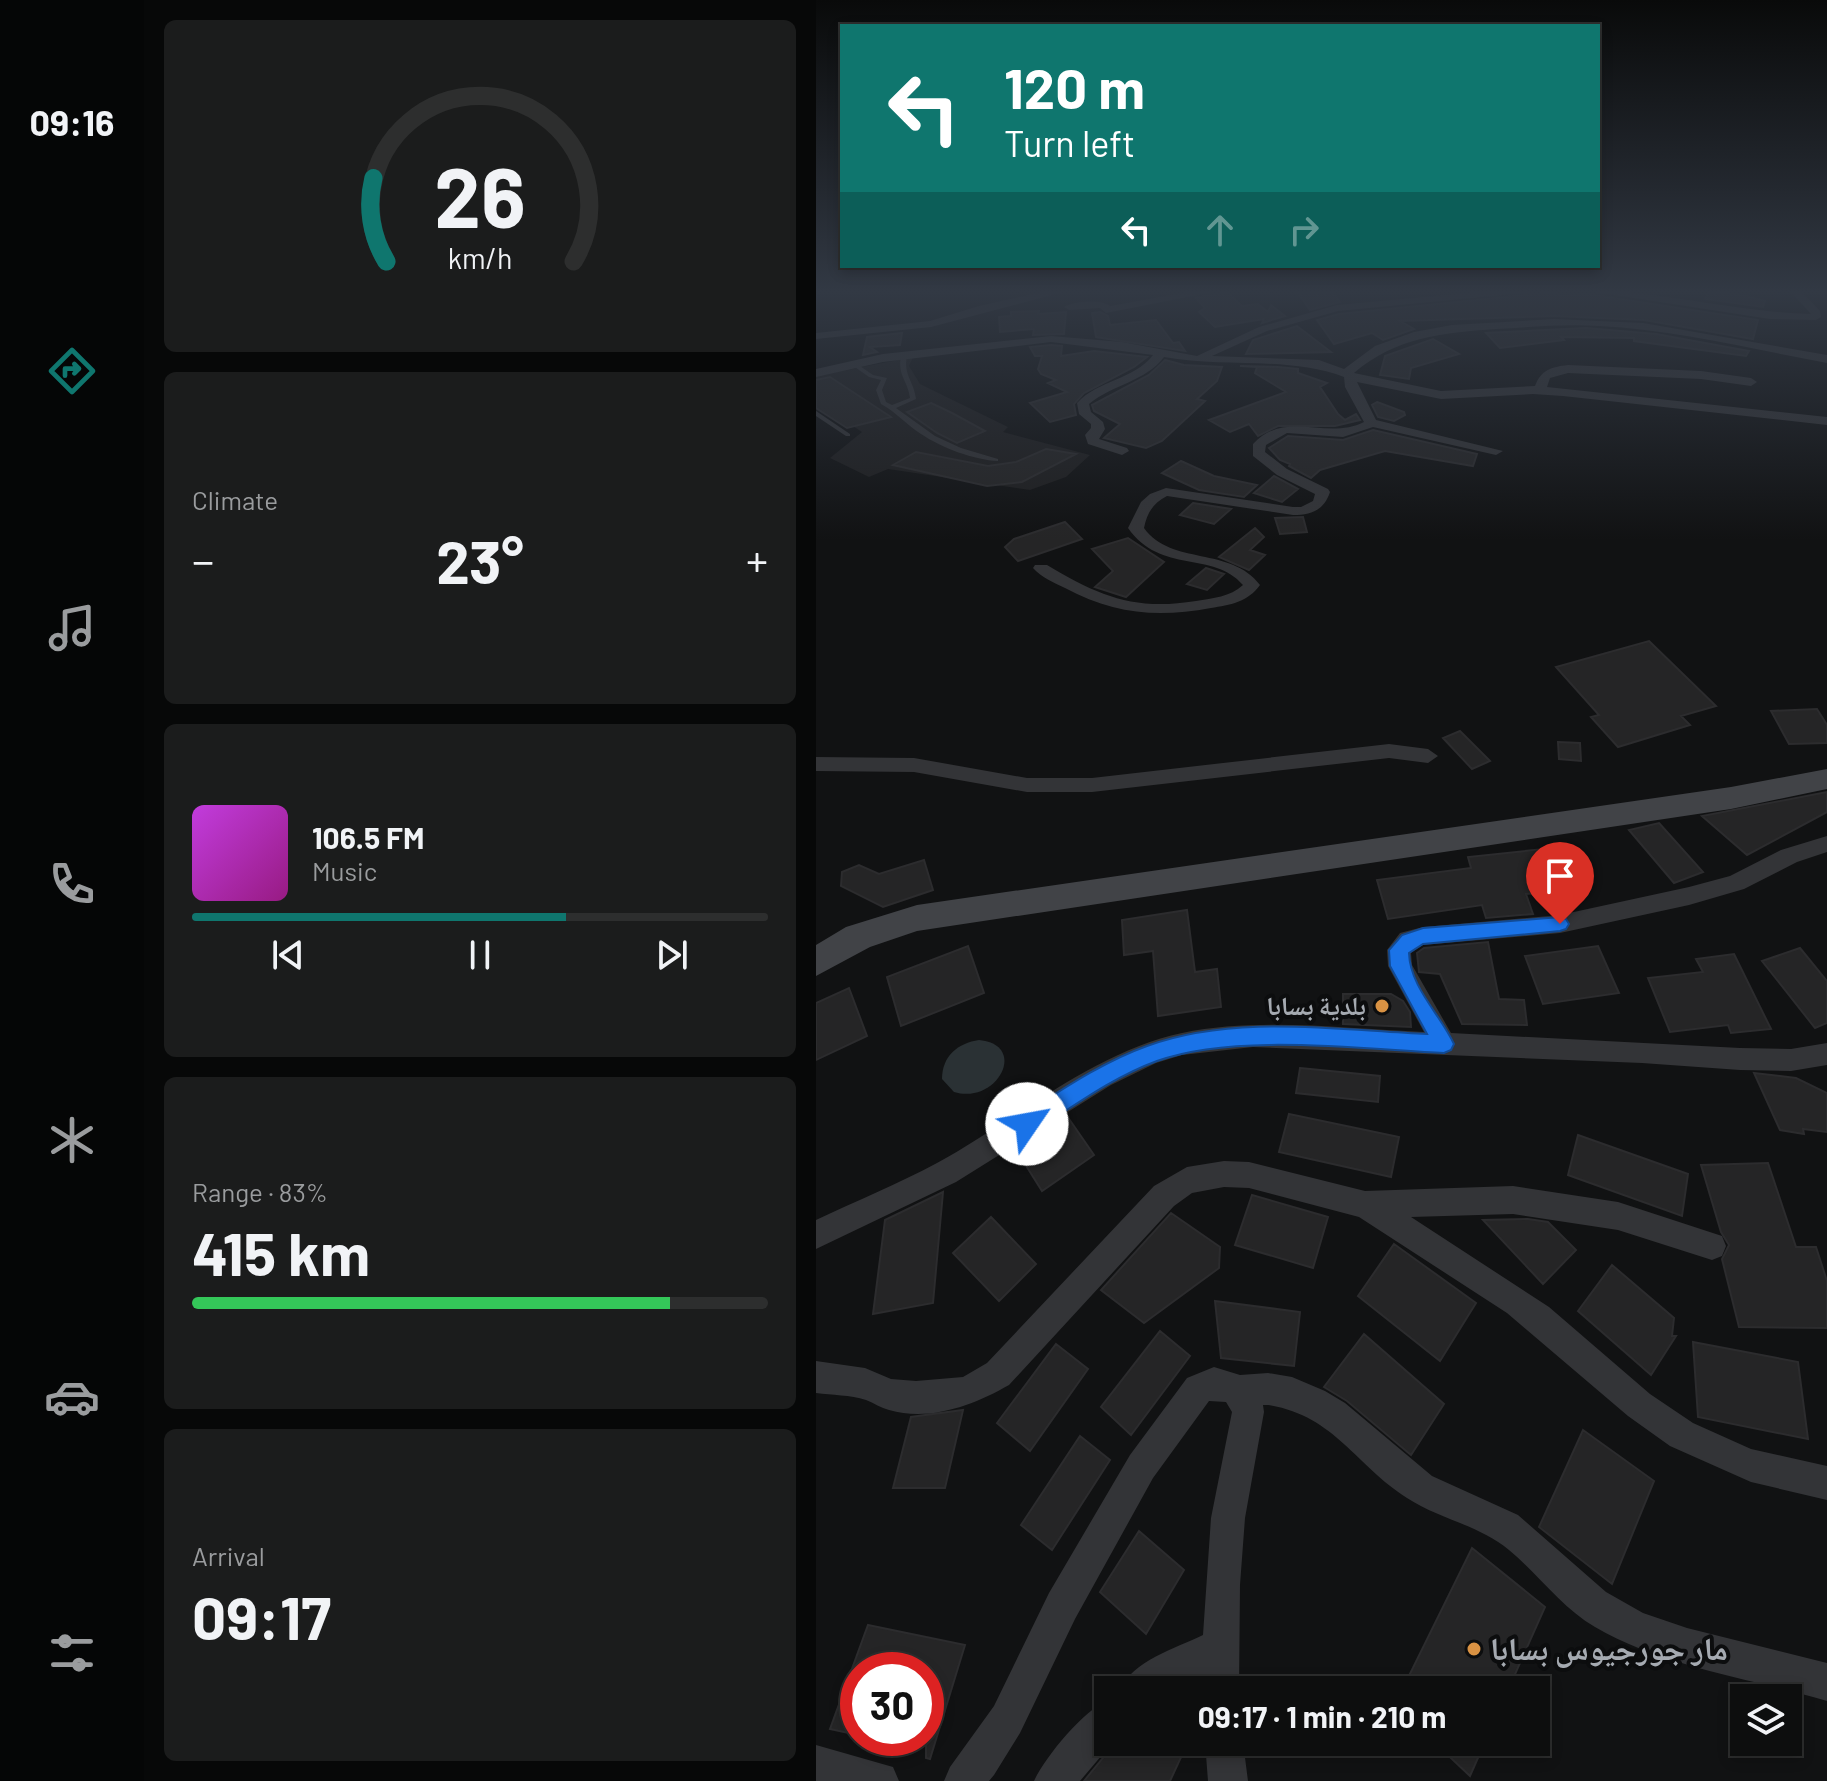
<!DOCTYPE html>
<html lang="en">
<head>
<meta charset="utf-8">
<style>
	:root { --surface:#0d0e0e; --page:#1b1c1c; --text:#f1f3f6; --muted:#9a9c9e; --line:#2d2e2e; --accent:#0f766e }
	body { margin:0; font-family:Barlow,"Noto Naskh Arabic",sans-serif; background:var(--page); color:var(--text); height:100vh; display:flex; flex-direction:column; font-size:30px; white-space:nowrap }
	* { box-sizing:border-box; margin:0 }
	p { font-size:26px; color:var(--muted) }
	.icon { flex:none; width:44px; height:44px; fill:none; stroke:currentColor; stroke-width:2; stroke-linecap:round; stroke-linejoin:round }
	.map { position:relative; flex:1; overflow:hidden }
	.drawer { display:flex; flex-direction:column; gap:20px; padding:20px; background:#070808; width:672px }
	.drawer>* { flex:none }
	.banner { position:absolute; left:24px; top:24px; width:760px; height:244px; border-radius:0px; box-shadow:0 4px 12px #0003,0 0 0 2px var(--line); background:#0f766e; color:#fff; overflow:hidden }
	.tools { position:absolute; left:914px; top:1684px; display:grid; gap:16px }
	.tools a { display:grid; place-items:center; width:72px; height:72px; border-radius:0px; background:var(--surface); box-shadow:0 4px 12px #0003,0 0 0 2px var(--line); font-size:40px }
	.speed { position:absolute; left:24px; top:1652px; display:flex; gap:16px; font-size:40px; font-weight:700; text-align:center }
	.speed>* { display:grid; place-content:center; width:104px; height:104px; border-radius:50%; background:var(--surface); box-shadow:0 4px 12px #0003,0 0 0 2px var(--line); line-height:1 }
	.speed .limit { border:12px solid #d22; background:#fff; color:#111 }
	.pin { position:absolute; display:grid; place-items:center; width:68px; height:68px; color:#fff; margin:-82px -34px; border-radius:50% 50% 50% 0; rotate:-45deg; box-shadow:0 0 8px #0007 }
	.pin .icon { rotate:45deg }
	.me { position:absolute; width:88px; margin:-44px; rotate:57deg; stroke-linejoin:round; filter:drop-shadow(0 0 6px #0008) }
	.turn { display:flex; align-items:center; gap:28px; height:168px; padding:0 32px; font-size:36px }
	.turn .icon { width:104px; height:104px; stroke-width:2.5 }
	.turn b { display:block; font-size:56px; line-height:68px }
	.lanes { display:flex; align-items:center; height:76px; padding:0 32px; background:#0003; justify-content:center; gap:40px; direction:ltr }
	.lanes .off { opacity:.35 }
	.big { font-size:60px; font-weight:700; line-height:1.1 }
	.drawer .widget { flex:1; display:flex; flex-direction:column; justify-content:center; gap:12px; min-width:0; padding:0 28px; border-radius:12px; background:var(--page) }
	.drawer .dial { align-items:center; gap:0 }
	.dial svg { height:208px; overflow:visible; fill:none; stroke:var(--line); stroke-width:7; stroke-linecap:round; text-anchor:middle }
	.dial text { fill:var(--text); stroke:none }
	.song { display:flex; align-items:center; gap:24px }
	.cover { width:96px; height:96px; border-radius:12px; background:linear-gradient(135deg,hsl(290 70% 55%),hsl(310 70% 35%)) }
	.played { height:8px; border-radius:4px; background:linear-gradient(90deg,var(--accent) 65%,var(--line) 65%) }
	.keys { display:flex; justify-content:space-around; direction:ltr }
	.heat { display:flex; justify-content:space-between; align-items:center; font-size:44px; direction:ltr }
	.charge { height:12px; border-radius:6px; background:linear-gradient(90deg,#34c759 83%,var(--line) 0) }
	.trip { position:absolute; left:278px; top:1676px; width:456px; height:80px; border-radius:0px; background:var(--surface); box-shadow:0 4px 12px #0003,0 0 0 2px var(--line); font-weight:700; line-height:80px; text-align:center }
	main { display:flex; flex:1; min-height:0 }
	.tab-bar { display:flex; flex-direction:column; width:144px; justify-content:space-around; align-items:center; background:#050606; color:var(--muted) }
	.tab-bar .icon { width:56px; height:56px }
	.tab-bar .active { color:var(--accent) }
	.tab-bar b { font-size:36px; color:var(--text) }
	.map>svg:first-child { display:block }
	.built { fill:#1e1e1f }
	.water { fill:#2a3134 }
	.building { fill:#252526; stroke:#2c2c2e; stroke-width:2 }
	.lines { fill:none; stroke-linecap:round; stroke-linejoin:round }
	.lane { fill:#333437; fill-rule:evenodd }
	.street { fill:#333437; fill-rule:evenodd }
	.secondary { fill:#414347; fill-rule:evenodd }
	.route { fill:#1a73e8; stroke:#114b97; stroke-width:2 }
	.poi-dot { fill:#d99243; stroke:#0c0d0e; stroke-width:3 }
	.labels { text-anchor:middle; stroke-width:8; stroke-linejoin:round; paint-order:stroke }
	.poi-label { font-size:26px; font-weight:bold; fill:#a5aab1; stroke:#0c0d0e; text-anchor:end }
	.near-poi-label { font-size:32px; font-weight:bold; fill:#a5aab1; stroke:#0c0d0e; text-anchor:start }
</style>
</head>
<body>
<main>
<nav class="tab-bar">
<b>09:16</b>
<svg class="icon active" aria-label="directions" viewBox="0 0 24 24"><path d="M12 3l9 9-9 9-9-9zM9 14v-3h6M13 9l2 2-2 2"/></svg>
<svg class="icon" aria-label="music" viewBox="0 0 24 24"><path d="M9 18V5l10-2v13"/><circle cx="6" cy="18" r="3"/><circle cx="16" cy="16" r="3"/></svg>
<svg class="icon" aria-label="phone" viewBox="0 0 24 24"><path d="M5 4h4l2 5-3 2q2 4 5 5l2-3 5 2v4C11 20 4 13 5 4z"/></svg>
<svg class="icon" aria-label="climate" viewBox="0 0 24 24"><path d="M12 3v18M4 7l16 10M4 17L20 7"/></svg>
<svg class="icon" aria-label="car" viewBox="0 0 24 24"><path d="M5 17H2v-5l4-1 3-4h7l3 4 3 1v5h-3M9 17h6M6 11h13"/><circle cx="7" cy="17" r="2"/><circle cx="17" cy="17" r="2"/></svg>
<svg class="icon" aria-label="filters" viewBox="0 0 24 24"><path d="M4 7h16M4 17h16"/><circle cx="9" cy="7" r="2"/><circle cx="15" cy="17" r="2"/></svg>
</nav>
<section class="drawer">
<div class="widget dial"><svg viewBox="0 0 100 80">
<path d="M14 69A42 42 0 1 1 86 69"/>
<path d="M14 69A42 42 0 0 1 9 37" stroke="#0f766e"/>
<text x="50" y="56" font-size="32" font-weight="700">26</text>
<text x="50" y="72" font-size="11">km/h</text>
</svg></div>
<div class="widget"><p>Climate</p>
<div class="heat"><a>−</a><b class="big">23°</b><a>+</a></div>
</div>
<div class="widget">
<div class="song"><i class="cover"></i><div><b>106.5 FM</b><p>Music</p></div></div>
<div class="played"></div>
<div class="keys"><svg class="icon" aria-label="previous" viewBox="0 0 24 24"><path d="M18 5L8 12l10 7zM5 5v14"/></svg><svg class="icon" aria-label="pause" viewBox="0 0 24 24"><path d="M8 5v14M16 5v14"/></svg><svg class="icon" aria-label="next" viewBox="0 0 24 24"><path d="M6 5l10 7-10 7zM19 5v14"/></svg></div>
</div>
<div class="widget"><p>Range · 83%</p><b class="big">415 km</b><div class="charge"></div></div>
<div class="widget"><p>Arrival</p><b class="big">09:17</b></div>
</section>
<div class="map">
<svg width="1011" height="1781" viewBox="0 0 1011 1781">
	<rect width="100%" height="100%" fill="#111213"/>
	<path class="built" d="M 97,357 L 93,366 L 104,384 L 192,427 L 187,432 L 274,455 L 250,477 L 214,490 L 72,469 L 53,477 L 14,458 L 46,432 L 0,402 L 0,376 Z"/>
	<path class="water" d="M 163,1040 C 213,1045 181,1105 138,1092 L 126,1079 C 126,1056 142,1043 163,1040 Z"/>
	<path class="building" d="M 480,290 L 515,290 L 524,302 L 494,310 Z
		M 893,291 L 930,296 L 949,301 L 947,307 L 889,299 Z
		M 411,292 L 426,306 L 442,304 L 452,312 L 455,305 L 469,316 L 446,323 L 448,319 L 399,327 L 383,312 L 389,308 L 380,298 Z
		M 740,292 L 745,296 L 771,294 L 942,320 L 937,339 L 828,320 L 738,316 L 584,321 L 598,329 L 567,340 L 556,333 L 518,344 L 501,320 L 523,314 Z
		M 223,311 L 222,314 L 250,312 L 248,334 L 217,335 L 218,329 L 184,332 L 183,317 L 195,316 L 195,312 Z
		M 284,312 L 292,316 L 294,325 L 340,320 L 357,343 L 363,342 L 369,351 L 280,337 L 276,313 Z
		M 481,326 L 515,352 L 430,354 L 437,340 Z
		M 770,328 L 840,334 L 933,351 L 930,356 L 818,341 L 818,338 L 745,337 L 748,340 L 684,348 L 670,333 Z
		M 86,333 L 84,345 L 54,347 L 61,352 L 47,355 L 51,337 Z
		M 617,339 L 643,354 L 595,368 L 593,379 L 564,375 L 569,356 Z
		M 235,345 L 246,346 L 245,356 L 278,351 L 331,357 L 318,367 L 268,393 L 258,404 L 260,415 L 234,422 L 214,403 L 251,392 L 232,383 L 240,380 L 225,374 L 222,369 L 226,356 L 219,356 L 214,347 Z
		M 349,360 L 368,365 L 406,367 L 401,381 L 381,399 L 389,401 L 346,441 L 330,448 L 288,438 L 304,424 L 278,411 L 276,405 L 333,375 Z
		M 424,366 L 462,367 L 482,369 L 482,373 L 511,383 L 504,387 L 522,414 L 529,420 L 540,414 L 544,420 L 519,426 L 462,426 L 442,436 L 433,424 L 414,432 L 393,420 L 470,392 L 439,373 L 441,367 Z
		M 14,377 L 75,417 L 31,428 L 0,408 L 0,380 Z
		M 561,402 L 588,412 L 589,415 L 578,421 L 562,417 L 556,405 Z
		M 115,403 L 136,413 L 169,431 L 141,443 L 121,433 L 91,412 Z
		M 557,430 L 661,454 L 657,466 L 569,451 L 504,470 L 495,478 L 473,466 L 474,464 L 464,460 L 453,448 L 472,436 L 527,440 Z
		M 230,449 L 260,454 L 206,482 L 171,486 L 77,465 L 100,452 L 172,466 L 200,462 Z
		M 365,461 L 398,476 L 441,485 L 428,497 L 383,490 L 346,473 Z
		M 458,476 L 482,489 L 466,502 L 438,493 Z
		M 377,503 L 415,509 L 398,524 L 364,515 Z
		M 487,517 L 491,532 L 464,534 L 459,518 Z
		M 249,522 L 266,539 L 202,561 L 189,547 L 198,539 Z
		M 439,528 L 448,537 L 434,550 L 449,555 L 433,570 L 403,557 Z
		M 312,538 L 348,562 L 310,597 L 279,587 L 297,571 L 276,549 Z
		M 390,568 L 408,574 L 391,590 L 371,584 Z
		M 833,641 L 900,706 L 865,716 L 874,725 L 802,747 L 775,717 L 783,715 L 740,667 Z
		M 1001,709 L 1011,725 L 1011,743 L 973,744 L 955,711 Z
		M 644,731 L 674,761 L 656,769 L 627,738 Z
		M 742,742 L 764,743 L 765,761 L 743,759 Z
		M 1011,792 L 1011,812 L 931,855 L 886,816 Z
		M 843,823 L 887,872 L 858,883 L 813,830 Z
		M 728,849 L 743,891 L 710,894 L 717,914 L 670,918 L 666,905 L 572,919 L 561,880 L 655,868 L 652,857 Z
		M 108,860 L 117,890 L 67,907 L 25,886 L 26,872 L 43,865 L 63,874 Z
		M 371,910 L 379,972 L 401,969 L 405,1007 L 342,1016 L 337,951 L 308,955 L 306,920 Z
		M 672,942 L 683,999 L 708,1000 L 711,1025 L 646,1024 L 624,974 L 603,972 L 601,953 L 608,948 Z
		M 152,946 L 168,993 L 85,1026 L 71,977 Z
		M 782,946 L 803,993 L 727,1004 L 709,956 Z
		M 984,948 L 1011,981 L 1011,1023 L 999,1028 L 946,961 Z
		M 918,954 L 955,1029 L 915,1033 L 912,1025 L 854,1032 L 832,978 L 887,972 L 880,959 Z
		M 33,988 L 51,1036 L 0,1060 L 0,1003 Z
		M 527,994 L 575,994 L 587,1001 L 594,1012 L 595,1027 L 527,1024 Z
		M 484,1068 L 564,1076 L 562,1102 L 480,1093 Z
		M 938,1073 L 980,1078 L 1011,1093 L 1011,1132 L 987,1129 L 988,1134 L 964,1130 Z
		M 473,1114 L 583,1137 L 575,1177 L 463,1152 Z
		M 251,1116 L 278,1155 L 226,1191 L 199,1148 Z
		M 762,1135 L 872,1174 L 866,1216 L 752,1175 Z
		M 952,1163 L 980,1247 L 1000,1247 L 1011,1281 L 1011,1328 L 923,1327 L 906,1259 L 913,1245 L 905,1232 L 885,1165 Z
		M 127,1192 L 117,1303 L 57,1314 L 69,1220 Z
		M 436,1195 L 512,1217 L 497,1268 L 419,1245 Z
		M 355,1213 L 404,1247 L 403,1268 L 328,1323 L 285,1290 Z
		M 175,1217 L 220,1264 L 183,1301 L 137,1253 Z
		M 712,1219 L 732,1222 L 760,1250 L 727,1284 L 667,1220 Z
		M 578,1244 L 660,1303 L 624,1361 L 542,1296 Z
		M 796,1265 L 858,1318 L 856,1336 L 860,1336 L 835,1375 L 762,1311 Z
		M 399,1301 L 484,1312 L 478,1366 L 405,1358 Z
		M 344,1331 L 374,1356 L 315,1435 L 285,1407 Z
		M 548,1334 L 628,1404 L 595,1455 L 531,1401 L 508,1387 Z
		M 877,1342 L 982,1362 L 992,1439 L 882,1417 Z
		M 240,1344 L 272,1369 L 214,1451 L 181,1423 Z
		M 147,1410 L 129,1488 L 77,1488 L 95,1417 Z
		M 767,1430 L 838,1481 L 796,1584 L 723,1527 Z
		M 264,1436 L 294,1460 L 236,1550 L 205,1525 Z
		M 323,1531 L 368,1570 L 330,1634 L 284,1592 Z
		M 656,1548 L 729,1607 L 692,1690 L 586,1690 Z
		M 52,1625 L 149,1645 L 114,1759 L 110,1758 L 110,1670 L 42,1670 L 42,1735 L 14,1729 Z
		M 300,1742 L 346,1742 L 367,1753 L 354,1781 L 268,1781 Z
		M 618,1742 L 669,1742 L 654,1776 Z"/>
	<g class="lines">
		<path class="lane" d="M 88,354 L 91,356 C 87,375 98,381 100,399 L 80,408 L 119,436 L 145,448 L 182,459 L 182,461 C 158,460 126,448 105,434 C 91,425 80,412 65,404 L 60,390 L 65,380 L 53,377 L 36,365 L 41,364 L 57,375 L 71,378 L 66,390 L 70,402 L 76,405 L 94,398 C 92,381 81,375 85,356 Z
			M 0,411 L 34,434 L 34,436 L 30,436 L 0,416 Z"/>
		<path class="street" d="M 234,290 L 255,290 L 115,327 L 0,339 L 0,333 L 114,321 L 163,306 Z
			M 383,290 L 407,290 L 290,313 L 284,308 L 253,310 L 248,307 C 258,301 285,299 294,306 Z
			M 684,290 L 738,290 L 522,311 L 451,331 L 396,356 L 503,360 L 528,369 L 559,346 L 598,332 L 636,325 L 738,319 L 827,323 L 1011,355 L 1011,363 C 935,349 860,330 783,326 C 748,324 714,327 680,329 C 626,333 580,337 538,373 L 625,391 L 719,386 C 725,370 735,367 752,365 L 885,371 L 935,378 L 941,382 L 935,386 L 885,379 L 752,373 L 734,378 L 731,387 L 1011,417 L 1011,425 L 747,396 L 717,394 L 625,399 L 541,382 L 560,420 L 687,451 L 680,455 L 557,427 L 527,437 L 471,433 L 450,445 L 449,452 L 471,469 L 512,489 L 514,492 C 508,510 496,515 477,515 L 351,496 C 337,503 331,513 328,528 C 355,566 415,546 444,585 C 432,602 414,605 395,608 C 341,618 297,614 249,588 C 238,583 225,577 217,568 L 219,565 L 231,565 C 283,596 318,611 380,601 C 397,598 414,597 427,585 C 397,550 345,575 312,528 L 325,502 L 334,494 L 350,488 L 477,507 L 485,507 L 497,501 L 499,494 L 461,475 L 437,456 L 437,444 C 469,409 511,441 548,422 L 529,387 L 528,377 C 472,356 407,368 348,357 C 329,382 297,384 273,404 L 275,412 L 287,422 L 289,429 L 283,439 L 311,448 L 313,451 L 306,455 L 272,444 L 269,435 L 275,428 L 275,424 L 263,414 L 261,403 C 282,380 318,380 337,355 L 235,342 L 67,362 L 0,377 L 0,369 L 67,354 L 235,336 L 306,342 L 381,356 L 443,327 L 521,305 Z
			M 766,290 C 843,290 918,312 995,314 L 973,290 L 984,290 L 1004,311 L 1005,317 L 1000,320 L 954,319 Z
			M 573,744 L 612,749 L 622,756 L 612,763 L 573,758 L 276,792 L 211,792 L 98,772 L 0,771 L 0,757 L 98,758 L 211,778 L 276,778 Z
			M 1011,836 L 1011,852 L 981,862 L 928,889 L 873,905 L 744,933 L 607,945 L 595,953 L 596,965 L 635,1033 L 924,1048 L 975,1049 L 1011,1043 L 1011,1065 L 975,1071 L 924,1070 L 826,1063 L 437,1047 L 366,1055 L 340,1063 L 295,1085 L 140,1182 L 0,1249 L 0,1220 C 40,1201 82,1184 121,1163 C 198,1121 279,1051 366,1033 C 445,1017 529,1029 608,1032 L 572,966 L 571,950 L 584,933 L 607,927 L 744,915 L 873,887 L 914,876 L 965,850 Z
			M 408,1161 L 433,1162 L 549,1191 L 697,1186 L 802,1202 L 906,1236 L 910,1246 L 906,1256 L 896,1260 L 802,1230 L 697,1214 L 595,1217 L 733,1307 L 834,1394 L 877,1423 L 935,1449 L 1011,1466 L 1011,1500 L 935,1482 L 854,1446 L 812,1416 L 691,1313 L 543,1217 L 433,1188 L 408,1187 L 376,1193 L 358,1206 L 193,1385 C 158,1405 114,1422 73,1410 C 65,1408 58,1403 50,1400 C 34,1395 16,1395 0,1393 L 0,1361 L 49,1368 L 75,1379 L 100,1381 L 147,1377 L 171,1363 L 338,1186 L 371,1167 Z
			M 398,1367 L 424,1375 L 452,1373 L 476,1377 L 509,1391 L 529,1403 L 616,1476 L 702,1515 L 790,1592 L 827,1613 L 871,1628 L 1011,1663 L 1011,1701 C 934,1678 850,1668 779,1627 C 746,1608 723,1575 693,1550 C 663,1525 623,1519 591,1498 C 539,1465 519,1416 452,1405 L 447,1405 L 448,1412 L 429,1518 L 424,1585 L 423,1690 L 385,1690 L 386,1674 L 357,1690 L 304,1690 C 316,1661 360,1648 387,1635 L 395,1518 L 416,1412 L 410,1402 L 393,1401 L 337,1478 L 259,1619 L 204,1733 L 178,1775 L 173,1781 L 128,1781 L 134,1767 L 178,1706 L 233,1593 L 314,1455 L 371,1378 Z
			M 292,1700 L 292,1742 L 297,1742 L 264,1781 L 218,1781 C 229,1757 268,1710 292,1700 Z
			M 389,1742 L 427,1742 L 432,1781 L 392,1781 Z
			M 0,1745 L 77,1767 L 83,1781 L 0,1781 Z"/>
		<path class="secondary" d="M 1011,769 L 1011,789 L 915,809 L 101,931 L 54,947 L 0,976 L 0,945 L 30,927 L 101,905 L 915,787 Z"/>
	</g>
	<linearGradient id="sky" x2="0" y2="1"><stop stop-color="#090a0a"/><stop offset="0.54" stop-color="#323944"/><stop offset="1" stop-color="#323944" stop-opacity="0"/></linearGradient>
	<rect width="1011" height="540" fill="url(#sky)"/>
	<path class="route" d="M 744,917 L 750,919 L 753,924 L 750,929 L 744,931 L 607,944 L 593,953 C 594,987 624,1014 638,1044 L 635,1050 L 628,1053 C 545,1049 418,1033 341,1061 C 297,1077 258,1106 219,1131 L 211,1134 L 203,1131 L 200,1124 L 203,1117 C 244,1091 286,1062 331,1046 C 419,1014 520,1030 611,1034 L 574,966 L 573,950 L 586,935 L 607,928 Z"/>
	<g class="poi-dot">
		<circle cx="566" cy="1006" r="8"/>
		<circle cx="658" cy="1649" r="8"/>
	</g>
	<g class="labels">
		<g class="poi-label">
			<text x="550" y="1015">بلدية بسابا</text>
		</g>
		<g class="near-poi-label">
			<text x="674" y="1660">مار جورجيوس بسابا</text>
		</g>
	</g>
</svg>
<div class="tools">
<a><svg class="icon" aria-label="layers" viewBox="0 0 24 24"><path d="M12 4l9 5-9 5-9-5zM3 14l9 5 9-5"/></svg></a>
</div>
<div class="speed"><div class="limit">30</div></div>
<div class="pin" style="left:744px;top:924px;background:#d93025"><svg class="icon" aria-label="arrive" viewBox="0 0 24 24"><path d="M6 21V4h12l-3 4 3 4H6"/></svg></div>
<svg class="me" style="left:211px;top:1124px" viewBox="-20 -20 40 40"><circle r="19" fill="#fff"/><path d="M0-13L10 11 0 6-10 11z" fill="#1a73e8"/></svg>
<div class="trip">09:17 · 1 min · 210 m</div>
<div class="banner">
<div class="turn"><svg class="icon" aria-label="left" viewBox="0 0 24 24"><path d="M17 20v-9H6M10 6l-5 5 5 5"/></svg><div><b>120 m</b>Turn left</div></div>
<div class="lanes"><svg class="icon" aria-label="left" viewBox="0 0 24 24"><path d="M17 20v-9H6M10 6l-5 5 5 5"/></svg><svg class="icon off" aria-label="ahead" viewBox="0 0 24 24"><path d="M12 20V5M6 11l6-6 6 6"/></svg><svg class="icon off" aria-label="right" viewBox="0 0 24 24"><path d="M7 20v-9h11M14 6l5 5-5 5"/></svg></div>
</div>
</div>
</main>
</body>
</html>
